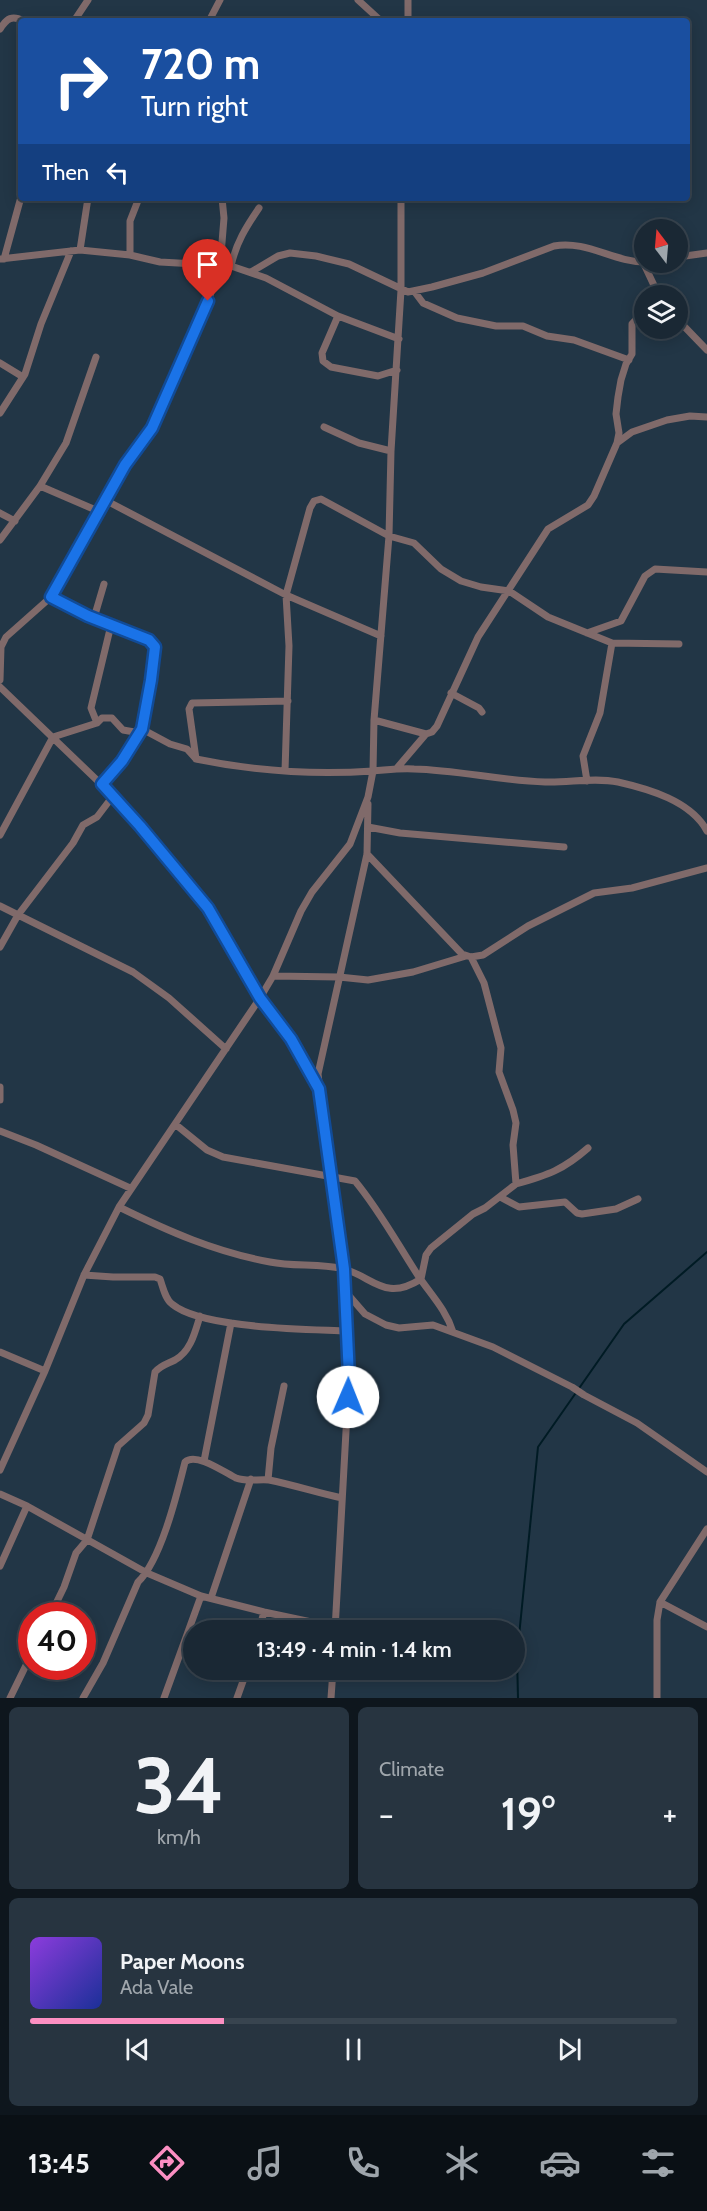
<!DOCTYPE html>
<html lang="en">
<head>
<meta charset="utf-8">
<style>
	:root { --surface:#1a2834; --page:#273440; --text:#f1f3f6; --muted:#9fa6ac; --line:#38444f; --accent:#fc8fc2 }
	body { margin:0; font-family:Cabin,sans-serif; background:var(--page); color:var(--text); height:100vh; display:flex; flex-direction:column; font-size:22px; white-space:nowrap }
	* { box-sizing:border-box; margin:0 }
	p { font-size:20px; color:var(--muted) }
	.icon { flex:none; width:33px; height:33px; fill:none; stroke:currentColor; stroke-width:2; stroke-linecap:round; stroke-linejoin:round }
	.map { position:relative; height:1698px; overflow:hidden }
	.panel { display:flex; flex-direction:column; gap:9px; padding:9px; background:#0e161d; flex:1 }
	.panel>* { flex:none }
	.guide { position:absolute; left:18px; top:18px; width:672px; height:183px; border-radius:6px; box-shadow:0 3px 15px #0003,0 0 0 2px var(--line); background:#1a4fa0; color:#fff; overflow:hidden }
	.needle { width:39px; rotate:344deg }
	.controls { position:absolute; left:634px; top:219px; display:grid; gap:12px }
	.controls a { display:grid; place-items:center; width:54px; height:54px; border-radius:50%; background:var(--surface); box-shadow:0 3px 15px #0003,0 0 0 2px var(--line); font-size:30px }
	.speed { position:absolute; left:18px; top:1602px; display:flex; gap:12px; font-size:30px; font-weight:700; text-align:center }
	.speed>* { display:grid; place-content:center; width:78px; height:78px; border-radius:50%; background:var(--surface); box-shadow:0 3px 15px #0003,0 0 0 2px var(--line); line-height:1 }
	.speed .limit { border:9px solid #d22; background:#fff; color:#111 }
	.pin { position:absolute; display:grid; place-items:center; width:51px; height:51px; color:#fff; margin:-62px -26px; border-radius:50% 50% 50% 0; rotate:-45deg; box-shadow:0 0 6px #0007 }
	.pin .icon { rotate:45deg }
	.me { position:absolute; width:66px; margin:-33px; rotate:1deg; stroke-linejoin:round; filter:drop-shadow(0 0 4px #0008) }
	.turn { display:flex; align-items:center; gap:21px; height:126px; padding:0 24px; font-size:27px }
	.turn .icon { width:78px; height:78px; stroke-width:2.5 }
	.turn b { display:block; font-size:42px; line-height:51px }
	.then { display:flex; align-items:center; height:57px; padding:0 24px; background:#0003; gap:12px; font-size:22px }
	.big { font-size:45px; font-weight:600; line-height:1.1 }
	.panel .tile { flex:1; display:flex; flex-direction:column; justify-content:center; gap:9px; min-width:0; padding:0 21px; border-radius:9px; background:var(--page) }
	.panel .dial { align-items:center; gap:0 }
	.dial b { font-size:78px; line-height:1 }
	.song { display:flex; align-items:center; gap:18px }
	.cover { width:72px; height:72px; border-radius:9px; background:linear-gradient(135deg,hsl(270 70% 55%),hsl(230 70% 35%)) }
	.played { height:6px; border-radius:3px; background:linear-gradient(90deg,var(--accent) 30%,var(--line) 30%) }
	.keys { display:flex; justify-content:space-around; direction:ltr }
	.heat { display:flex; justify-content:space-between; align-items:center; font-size:33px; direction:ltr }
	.panel .tiles { flex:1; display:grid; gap:9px; grid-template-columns:1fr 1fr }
	.tile:last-child { grid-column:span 2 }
	.trip { position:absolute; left:183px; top:1620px; width:342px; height:60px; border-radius:30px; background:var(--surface); box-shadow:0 3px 15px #0003,0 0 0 2px var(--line); font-weight:600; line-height:60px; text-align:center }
	.dock { display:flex; height:96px; justify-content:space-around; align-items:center; background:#0a1015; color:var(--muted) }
	.dock .icon { width:42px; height:42px }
	.dock .active { color:var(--accent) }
	.dock b { font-size:27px; color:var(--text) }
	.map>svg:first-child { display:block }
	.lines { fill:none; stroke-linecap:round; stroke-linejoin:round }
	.stream { stroke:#001b24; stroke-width:2 }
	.minor { stroke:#806a6a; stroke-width:7 }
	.route-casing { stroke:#114b97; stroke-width:15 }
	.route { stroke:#1a73e8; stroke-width:10 }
</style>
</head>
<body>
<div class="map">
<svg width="707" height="1698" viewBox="0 0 707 1698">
	<rect width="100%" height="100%" fill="#223646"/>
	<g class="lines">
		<path class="stream" d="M 518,1698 L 517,1656 L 538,1447 L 624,1324 L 707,1252"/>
		<path class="minor" d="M 358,0 L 381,21
			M 74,21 L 88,0
			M 209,21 L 220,0
			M 408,21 L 408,0
			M 0,29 C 7,18 12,15 24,21
			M 80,250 L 88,198
			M 130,255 L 130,221 L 139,198
			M 678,257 L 707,253
			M 0,259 L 80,250 L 130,255 L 160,262 L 231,266 L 266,278 L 338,316 L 399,339
			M 4,259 L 21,197
			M 643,262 L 659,296
			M 231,266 C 236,243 246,227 259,208
			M 251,272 L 278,256 L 290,253 L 316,256 L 349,264 L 408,292 L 432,287 L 483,273 L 554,246 C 587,240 613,262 645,262
			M 414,291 L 423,303 L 457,318 L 496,326 L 523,326 L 547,336 L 574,340 L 629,360
			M 338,316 L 322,353 L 323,361 L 331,367 L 378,376 L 397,370
			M 678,320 L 707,350
			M 0,363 L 23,377
			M 0,413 L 25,374 L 41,324 L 71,251
			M 324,427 L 359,443 L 391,451
			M 617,443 L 619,433 L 616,414 L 618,397 L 621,380 L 626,364 L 632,354 L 632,324 L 645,310
			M 40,486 L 98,511
			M 105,500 L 286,595 L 381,636
			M 0,513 L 15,521
			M 0,540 L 40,486 L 66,443 L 96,357
			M 51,597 L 88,616 L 149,640 L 155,647 L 142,729 L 122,761 L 102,785
			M 94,618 L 104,584
			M 111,625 L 91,708 L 97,723 L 102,718 L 112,718 L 123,730 L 140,733
			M 587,633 L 621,621 L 645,576 L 655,569 L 707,572
			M 0,680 L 1,647 L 6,637 L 51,597 L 125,465 L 152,428 L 183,357 L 202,318 L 220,267 L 224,218 L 222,198
			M 0,687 L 102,785 L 140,826 L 208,908 L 260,998 L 291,1039 L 318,1087
			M 451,693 L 479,708 L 482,712
			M 374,720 L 426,734
			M 142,729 L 170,744 L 187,749 L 196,759 C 254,771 315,775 373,771 C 387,770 400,768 414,769 C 458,770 502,781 545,782 C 569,783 594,777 618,782 C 649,789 691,801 707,831
			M 196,759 L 189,709 L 192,703 L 288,701
			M 397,768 L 426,734 L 432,732 L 437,726 L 478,637 L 548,529 L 588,505 L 594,496 L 617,443 L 632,432 L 667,420 L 690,416 L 707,417
			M 285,771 L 289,646 L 286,595 L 310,508 L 314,501 L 321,499 L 389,536 L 414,543 L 441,569 L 461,581 L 481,587 L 509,591 L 548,617 L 612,643 L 679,644
			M 587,781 L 583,756 L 600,713 L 612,643
			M 368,827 L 400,833 L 564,847
			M 0,835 L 53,737 L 97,723
			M 367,854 L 462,954 L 471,957 L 483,955 L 528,926 L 594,893 L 632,888 L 707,868
			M 0,906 L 133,972 L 169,998 L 226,1049
			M 0,947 L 18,915 L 73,843 L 83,825 L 97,817 L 113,796
			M 273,976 L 339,977 L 368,980 L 413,972 L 466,956
			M 0,1087 L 0,1100
			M 175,1124 L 207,1150 L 223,1157 L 355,1181 C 380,1211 398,1245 419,1277 C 432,1296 446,1310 453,1332
			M 0,1131 L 36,1145 L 130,1188
			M 516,1184 C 548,1175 563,1170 588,1148
			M 500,1197 L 519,1207 L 565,1202 L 577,1213 L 582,1214 L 616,1209 L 638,1199
			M 119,1207 C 168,1231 215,1252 270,1262 C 294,1267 320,1263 344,1269 C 373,1277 385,1302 421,1279 L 426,1255 L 431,1248 L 473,1214 L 485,1208 L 516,1184 L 513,1145 L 516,1123 L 513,1110 L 499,1072 L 501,1048 L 484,983 L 471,957
			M 84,1275 L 113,1277 L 155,1277 L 160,1279 C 163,1287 165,1299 172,1304 C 202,1329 307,1329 347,1331
			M 345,1291 L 365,1314 L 386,1325 L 399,1328 L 433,1325 L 493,1347 L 572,1387 L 584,1395 L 637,1423 L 707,1472
			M 0,1352 L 45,1371
			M 204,1461 L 231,1323
			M 0,1470 L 45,1371 L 84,1275 L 119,1207 L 260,998 L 273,976 L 301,911 L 312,892 L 350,844 L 368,797 L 373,771 L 374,720 L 389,536 L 391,451 L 401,290 L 401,198
			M 268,1480 L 271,1448 L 284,1386
			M 0,1494 L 27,1506 L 147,1573 L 201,1596 L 264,1612 L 335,1627
			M 0,1566 L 27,1506
			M 211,1598 L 251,1479
			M 660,1602 L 707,1627
			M 50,1616 L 64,1587 L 76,1553 L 87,1540 L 118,1446 L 144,1423 L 148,1415 L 155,1372 C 161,1365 167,1364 175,1360 C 191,1351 195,1332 200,1316
			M 259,1630 L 264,1612
			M 335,1630 L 349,1377 L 344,1269 L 330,1175 L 318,1074 L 367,854 L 368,804
			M 10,1698 L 32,1653
			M 83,1698 L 103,1663 L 138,1582 C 161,1560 177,1494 185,1462 C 196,1452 224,1472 236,1478 C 246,1482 258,1479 269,1480 C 294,1485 318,1493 342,1498
			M 164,1698 L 201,1596
			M 237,1698 L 247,1670
			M 331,1698 L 333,1670
			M 657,1698 L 657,1620 L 660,1602 L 707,1529"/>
	</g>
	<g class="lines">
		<g class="route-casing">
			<path id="route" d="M 208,301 L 152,428 L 125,465 L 51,597 L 88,616 L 149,640 L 155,647 L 151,680 L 142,729 L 122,761 L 102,784 L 140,826 L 208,908 L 260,998 L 291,1039 L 319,1089 L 344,1269 L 349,1377 L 348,1397"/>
		</g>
		<use href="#route" class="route"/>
	</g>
</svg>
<div class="controls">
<a><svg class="needle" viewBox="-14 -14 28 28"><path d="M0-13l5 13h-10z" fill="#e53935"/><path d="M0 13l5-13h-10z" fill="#9fa6ac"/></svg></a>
<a><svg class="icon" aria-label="layers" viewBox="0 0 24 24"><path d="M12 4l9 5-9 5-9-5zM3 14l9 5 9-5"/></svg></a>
</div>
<div class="speed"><div class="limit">40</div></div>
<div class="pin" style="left:208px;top:301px;background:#d93025"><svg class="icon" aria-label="arrive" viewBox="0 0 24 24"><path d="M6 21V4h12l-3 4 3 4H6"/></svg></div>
<svg class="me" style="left:348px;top:1397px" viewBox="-20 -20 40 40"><circle r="19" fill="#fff"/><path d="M0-13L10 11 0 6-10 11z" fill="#1a73e8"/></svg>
<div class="trip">13:49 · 4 min · 1.4 km</div>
<div class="guide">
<div class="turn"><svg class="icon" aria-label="right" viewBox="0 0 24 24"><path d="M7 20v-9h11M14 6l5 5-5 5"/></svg><div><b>720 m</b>Turn right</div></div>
<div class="then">Then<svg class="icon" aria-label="left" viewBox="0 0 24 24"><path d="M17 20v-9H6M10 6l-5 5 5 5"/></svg></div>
</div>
</div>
<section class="panel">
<div class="tiles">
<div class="tile dial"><b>34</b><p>km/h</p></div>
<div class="tile"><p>Climate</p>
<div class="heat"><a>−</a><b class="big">19°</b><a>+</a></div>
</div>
<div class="tile">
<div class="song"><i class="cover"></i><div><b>Paper Moons</b><p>Ada Vale</p></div></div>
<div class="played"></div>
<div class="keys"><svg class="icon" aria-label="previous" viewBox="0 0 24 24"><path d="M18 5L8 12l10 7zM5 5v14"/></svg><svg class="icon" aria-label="pause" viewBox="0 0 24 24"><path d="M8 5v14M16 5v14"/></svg><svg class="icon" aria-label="next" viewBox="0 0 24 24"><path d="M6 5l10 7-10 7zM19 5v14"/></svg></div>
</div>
</div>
</section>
<nav class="dock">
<b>13:45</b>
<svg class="icon active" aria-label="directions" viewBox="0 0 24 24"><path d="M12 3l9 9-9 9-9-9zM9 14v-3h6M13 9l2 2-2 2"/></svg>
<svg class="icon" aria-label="music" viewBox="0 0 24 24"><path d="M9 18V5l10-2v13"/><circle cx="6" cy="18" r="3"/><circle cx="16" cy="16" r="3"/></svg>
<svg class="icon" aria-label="phone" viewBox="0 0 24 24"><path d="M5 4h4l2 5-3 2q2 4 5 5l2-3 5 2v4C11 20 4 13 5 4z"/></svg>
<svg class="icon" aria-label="climate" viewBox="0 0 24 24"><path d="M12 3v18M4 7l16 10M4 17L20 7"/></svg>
<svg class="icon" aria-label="car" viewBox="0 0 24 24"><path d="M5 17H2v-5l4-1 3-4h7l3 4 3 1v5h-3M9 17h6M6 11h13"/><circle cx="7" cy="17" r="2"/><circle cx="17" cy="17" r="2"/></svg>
<svg class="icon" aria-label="filters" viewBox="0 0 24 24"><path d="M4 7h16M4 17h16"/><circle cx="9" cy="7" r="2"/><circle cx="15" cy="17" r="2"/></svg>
</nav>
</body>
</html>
